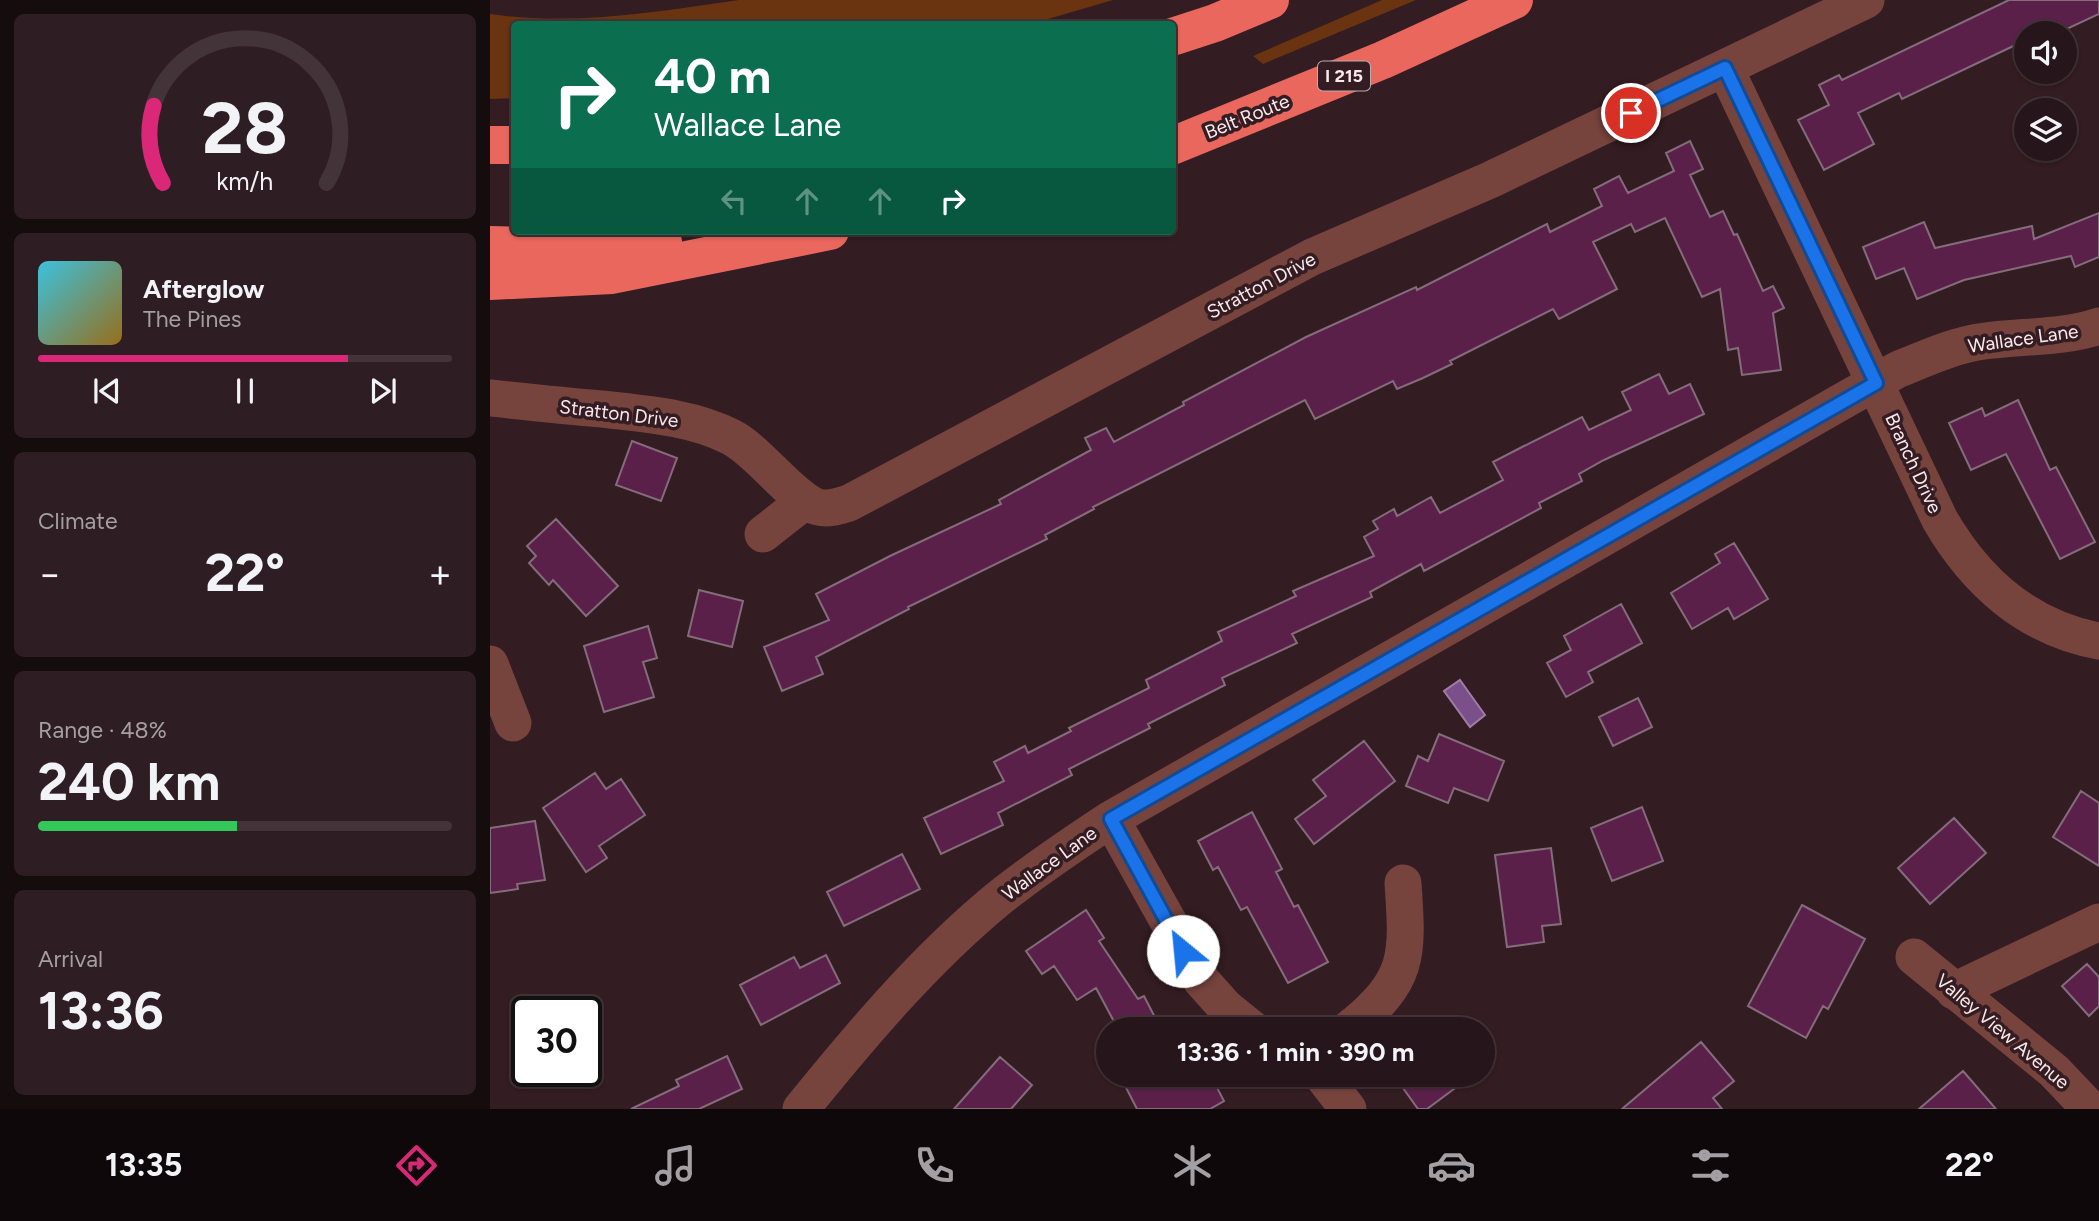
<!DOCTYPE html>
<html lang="en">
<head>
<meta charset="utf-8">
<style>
	:root { --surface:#26151a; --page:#2e1e23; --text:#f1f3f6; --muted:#a49fa2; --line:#423439; --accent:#db2777 }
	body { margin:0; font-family:Figtree,sans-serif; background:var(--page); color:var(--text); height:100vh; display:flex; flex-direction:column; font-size:26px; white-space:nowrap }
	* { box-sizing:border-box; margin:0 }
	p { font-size:23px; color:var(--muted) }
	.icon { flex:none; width:38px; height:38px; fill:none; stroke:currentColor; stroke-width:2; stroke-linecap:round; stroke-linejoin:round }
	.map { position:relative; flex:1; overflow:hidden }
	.side { display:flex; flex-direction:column; gap:14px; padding:14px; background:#150c0e; width:490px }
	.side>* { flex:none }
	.top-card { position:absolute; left:21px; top:21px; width:665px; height:214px; border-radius:7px; box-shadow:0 2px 5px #0004,0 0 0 2px var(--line); background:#0b6e4f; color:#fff; overflow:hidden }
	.controls { position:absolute; left:1524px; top:21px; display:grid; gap:14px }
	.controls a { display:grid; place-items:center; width:63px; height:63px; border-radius:50%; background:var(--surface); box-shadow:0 2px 5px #0004,0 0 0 2px var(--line); font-size:35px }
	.speed { position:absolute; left:21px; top:996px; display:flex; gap:14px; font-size:35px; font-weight:700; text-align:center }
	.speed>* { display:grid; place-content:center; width:91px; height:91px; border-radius:50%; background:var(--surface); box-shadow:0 2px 5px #0004,0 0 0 2px var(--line); line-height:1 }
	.speed .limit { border:4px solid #111; border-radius:10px; background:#fff; color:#111 }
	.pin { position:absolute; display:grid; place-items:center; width:60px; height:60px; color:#fff; margin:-30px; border:4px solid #fff; border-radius:50%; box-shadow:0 2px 7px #0007 }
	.me { position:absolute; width:77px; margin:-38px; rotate:332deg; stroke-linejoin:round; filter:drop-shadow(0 0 5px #0008) }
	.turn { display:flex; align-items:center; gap:24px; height:147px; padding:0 28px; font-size:32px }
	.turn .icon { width:91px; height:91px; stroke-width:2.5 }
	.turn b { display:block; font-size:49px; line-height:60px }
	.lanes { display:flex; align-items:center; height:66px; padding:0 28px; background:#0003; justify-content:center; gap:35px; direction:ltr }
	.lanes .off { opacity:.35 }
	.big { font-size:52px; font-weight:700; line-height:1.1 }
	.side .card { flex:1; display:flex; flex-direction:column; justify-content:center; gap:10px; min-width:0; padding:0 24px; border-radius:10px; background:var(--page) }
	.side .dial { align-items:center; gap:0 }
	.dial svg { height:182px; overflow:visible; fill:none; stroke:var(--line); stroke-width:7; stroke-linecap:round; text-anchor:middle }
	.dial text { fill:var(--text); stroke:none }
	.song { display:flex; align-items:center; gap:21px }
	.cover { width:84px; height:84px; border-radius:10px; background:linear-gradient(135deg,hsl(190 70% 55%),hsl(40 70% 35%)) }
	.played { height:7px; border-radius:4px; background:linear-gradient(90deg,var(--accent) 75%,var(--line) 75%) }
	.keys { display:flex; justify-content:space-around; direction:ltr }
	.heat { display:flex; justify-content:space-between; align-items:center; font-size:38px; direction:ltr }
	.charge { height:10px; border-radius:5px; background:linear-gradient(90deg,#34c759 48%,var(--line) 0) }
	.trip { position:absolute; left:606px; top:1017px; width:399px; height:70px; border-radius:35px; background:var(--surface); box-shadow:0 2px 5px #0004,0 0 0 2px var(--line); font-weight:700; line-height:70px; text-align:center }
	.tabs { display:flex; height:112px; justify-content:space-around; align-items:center; background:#0f080a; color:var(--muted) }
	.tabs .icon { width:49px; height:49px }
	.tabs .selected { color:var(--accent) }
	.tabs b { font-size:32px; color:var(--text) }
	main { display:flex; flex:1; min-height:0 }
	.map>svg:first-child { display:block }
	.green { fill:#69340f }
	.water { fill:#7a4f8a; stroke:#a07da7; stroke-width:2 }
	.building { fill:#5b204a; stroke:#846c7b; stroke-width:2 }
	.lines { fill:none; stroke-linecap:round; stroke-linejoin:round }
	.minor { stroke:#77433d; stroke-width:37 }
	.highway { stroke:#e9675c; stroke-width:38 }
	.route-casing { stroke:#114b97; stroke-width:18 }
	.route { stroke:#1a73e8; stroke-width:12 }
	.labels { text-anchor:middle; stroke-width:7; stroke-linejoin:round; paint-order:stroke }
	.shield { fill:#331c22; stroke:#beacaf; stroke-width:2 }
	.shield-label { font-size:18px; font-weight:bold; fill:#fae9ec }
	.street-label { font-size:19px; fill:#fae9ec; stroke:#331c22 }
</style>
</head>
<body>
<main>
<section class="side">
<div class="card dial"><svg viewBox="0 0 100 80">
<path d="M14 69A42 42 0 1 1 86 69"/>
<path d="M14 69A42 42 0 0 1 10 35" stroke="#db2777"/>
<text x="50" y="56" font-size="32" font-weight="700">28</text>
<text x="50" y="72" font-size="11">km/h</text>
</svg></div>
<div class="card">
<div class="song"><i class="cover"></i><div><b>Afterglow</b><p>The Pines</p></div></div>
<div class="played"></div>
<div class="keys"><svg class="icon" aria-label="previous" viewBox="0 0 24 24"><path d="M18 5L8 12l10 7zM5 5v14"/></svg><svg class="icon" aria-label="pause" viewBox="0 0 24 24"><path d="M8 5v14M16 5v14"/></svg><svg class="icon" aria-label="next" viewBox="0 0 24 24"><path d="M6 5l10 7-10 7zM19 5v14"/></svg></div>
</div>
<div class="card"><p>Climate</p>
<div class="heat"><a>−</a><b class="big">22°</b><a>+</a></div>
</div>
<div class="card"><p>Range · 48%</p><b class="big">240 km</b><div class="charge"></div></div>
<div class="card"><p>Arrival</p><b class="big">13:36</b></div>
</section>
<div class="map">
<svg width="1609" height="1109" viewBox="0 0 1609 1109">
	<rect width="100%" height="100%" fill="#331c22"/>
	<path class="green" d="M 249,0 L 623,0 L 541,24 L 24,24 L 24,98 L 0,99 L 0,14 C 82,26 167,12 249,0 Z
		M 892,0 L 926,0 L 773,64 L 763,56 Z"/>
	<path class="water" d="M 970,680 L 995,715 L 980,727 L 954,691 Z"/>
	<path class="building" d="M 1519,0 L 1609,0 L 1609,14 L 1568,33 L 1536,33 L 1536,40 L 1412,99 L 1409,93 L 1368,113 L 1384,144 L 1334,170 L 1308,120 L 1339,105 L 1329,85 L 1349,75 L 1352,80 Z
		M 1200,141 L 1213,169 L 1200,175 L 1220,217 L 1233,211 L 1244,235 L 1247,234 L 1273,291 L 1283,286 L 1294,308 L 1283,313 L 1291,370 L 1252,375 L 1248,348 L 1238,350 L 1230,289 L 1212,297 L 1175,218 L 1145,232 L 1141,224 L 1103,242 L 1127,289 L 1069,319 L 1063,309 L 960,361 L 962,364 L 933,378 L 907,389 L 903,381 L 825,419 L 815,400 L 603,507 L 604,509 L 555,535 L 557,539 L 418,607 L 419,609 L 326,657 L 333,674 L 292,691 L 274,647 L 339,620 L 326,594 L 400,556 L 511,504 L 509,500 L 601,450 L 595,438 L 616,428 L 624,442 L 694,405 L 693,402 L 816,337 L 926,287 L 927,290 L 1057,224 L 1060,232 L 1112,206 L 1104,189 L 1129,176 L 1138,193 L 1184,171 L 1176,153 Z
		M 1609,213 L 1609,257 L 1585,267 L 1581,256 L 1474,280 L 1427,299 L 1414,268 L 1386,279 L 1373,247 L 1434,222 L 1445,248 L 1542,226 L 1544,239 Z
		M 1169,374 L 1179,394 L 1200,384 L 1214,414 L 1114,460 L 1089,474 L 1092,481 L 1049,503 L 1051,508 L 934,571 L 931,564 L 880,592 L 882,597 L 802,634 L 807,643 L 732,678 L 735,685 L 658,724 L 660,728 L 579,769 L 582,775 L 508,813 L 513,825 L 451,854 L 434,818 L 514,781 L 504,762 L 535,746 L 538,753 L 581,731 L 579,728 L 659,688 L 656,680 L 732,641 L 728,632 L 806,596 L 803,591 L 884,556 L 874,537 L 888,529 L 883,521 L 904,509 L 907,516 L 941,497 L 950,513 L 1013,480 L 1003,462 L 1034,446 L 1092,417 L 1099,430 L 1141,410 L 1132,392 Z
		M 1528,400 L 1560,470 L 1566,467 L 1605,542 L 1570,559 L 1516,454 L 1481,470 L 1459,423 L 1492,408 L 1495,416 Z
		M 142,441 L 187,458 L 171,501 L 126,485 Z
		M 66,519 L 128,586 L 96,616 L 63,580 L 59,585 L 39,563 L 46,556 L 37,546 Z
		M 1244,543 L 1278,599 L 1244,619 L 1238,608 L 1202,629 L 1181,593 L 1230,563 L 1225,554 Z
		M 209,590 L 253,601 L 242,647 L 198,636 Z
		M 1131,604 L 1152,643 L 1098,672 L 1103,682 L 1076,697 L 1057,663 L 1081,650 L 1074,636 Z
		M 158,626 L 167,658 L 153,662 L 164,697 L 114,712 L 94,646 Z
		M 1148,698 L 1162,727 L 1123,746 L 1109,717 Z
		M 949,734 L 1014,761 L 998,801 L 964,788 L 958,803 L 916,786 L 928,756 L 938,761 Z
		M 874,741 L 905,781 L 824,844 L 805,819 L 836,796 L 823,780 Z
		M 105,773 L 116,789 L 131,779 L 155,815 L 109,846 L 117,858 L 96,872 L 53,808 Z
		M 1591,791 L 1609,803 L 1609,866 L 1563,837 Z
		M 1152,807 L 1173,861 L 1122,881 L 1101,828 Z
		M 762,812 L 792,869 L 786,872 L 804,907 L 808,905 L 838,962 L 798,983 L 757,907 L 751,910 L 728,867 L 723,870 L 708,841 Z
		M 1464,818 L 1496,853 L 1440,904 L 1408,868 Z
		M 45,821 L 55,880 L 27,884 L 28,889 L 0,893 L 0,828 Z
		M 1061,848 L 1071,924 L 1052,926 L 1054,942 L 1017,947 L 1005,855 Z
		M 412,854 L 430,889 L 354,926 L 337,892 Z
		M 1312,905 L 1375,939 L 1338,1009 L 1333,1006 L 1316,1038 L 1258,1006 Z
		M 596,910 L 614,938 L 609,941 L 648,999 L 654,996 L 671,1029 L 628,1029 L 606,988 L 587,1000 L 564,966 L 552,974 L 536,951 Z
		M 336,955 L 350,983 L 271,1025 L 250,985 L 304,957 L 310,968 Z
		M 1597,964 L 1609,977 L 1609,1006 L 1599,1016 L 1572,986 Z
		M 1211,1042 L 1244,1081 L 1223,1098 L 1232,1109 L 1132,1109 Z
		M 237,1056 L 252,1089 L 209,1109 L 141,1109 L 189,1086 L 186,1080 Z
		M 510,1057 L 542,1085 L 521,1109 L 464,1109 Z
		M 1473,1071 L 1506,1109 L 1429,1109 Z
		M 629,1074 L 720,1074 L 734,1101 L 720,1109 L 647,1109 Z
		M 903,1074 L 984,1074 L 937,1109 L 928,1109 Z"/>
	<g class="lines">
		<path class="minor" d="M 1235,68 L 1450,520 C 1486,582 1538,628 1609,641
			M 0,398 C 37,402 74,406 112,409 C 155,414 202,417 241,437 C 269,451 303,500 328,507 C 339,510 349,506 359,503 L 822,257 L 1000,180 L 1376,0
			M 273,534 L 315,501
			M 0,664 L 23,723
			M 621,819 L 711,980 L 736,1008 L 762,1029
			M 1424,957 L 1564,1071 L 1600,1109
			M 1464,991 L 1609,922
			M 859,1029 C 920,980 918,957 913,883
			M 831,1074 L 858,1109
			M 311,1109 C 371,1035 434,960 508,899 C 544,870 583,844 621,819 L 1407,370 C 1436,358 1464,345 1495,341 C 1533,336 1573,338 1609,326"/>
		<path class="highway" d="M 682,37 L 725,23 L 780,0
			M 0,145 L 24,145
			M 682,146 L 893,60 L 1024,0
			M 0,245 L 121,248 L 173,242
			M 0,281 L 122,275 L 340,231"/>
	</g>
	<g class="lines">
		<g class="route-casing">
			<path id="route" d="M 693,951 L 621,819 L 1386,383 L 1235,68 L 1141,113"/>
		</g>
		<use href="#route" class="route"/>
	</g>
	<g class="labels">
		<rect class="shield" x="828" y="61.5" width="52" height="29" rx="5"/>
		<g class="shield-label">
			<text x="854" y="82">I 215</text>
		</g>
		<g class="street-label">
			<text transform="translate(757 116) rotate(-22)" y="7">Belt Route</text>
			<text transform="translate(771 285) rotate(-28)" y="7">Stratton Drive</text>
			<text transform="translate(1533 338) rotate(-8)" y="7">Wallace Lane</text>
			<text transform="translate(129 413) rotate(7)" y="7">Stratton Drive</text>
			<text transform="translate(1424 463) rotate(65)" y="7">Branch Drive</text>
			<text transform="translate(559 863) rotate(-36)" y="7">Wallace Lane</text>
			<text transform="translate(1513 1031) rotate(40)" y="7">Valley View Avenue</text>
		</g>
	</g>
</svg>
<div class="controls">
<a><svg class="icon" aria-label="sound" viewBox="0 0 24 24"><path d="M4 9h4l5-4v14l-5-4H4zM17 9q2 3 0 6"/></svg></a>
<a><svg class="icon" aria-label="layers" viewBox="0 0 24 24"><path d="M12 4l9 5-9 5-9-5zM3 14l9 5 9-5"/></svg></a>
</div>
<div class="speed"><div class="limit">30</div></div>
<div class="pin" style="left:1141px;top:113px;background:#d93025"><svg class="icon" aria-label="arrive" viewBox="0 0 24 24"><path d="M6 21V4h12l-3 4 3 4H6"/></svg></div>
<svg class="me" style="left:693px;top:951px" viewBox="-20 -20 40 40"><circle r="19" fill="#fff"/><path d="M0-13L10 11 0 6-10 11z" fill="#1a73e8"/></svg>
<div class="trip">13:36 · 1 min · 390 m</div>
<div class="top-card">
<div class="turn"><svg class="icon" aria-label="right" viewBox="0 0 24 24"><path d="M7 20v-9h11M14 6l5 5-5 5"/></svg><div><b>40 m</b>Wallace Lane</div></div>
<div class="lanes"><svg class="icon off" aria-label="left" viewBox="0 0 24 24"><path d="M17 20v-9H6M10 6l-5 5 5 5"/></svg><svg class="icon off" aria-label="ahead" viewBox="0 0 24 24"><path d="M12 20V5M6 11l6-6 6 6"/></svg><svg class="icon off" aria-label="ahead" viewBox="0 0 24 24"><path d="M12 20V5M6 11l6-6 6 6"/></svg><svg class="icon" aria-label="right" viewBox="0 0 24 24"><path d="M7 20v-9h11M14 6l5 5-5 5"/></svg></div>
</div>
</div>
</main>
<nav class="tabs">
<b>13:35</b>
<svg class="icon selected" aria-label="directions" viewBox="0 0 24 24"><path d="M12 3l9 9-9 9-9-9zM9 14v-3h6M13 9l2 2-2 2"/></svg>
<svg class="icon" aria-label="music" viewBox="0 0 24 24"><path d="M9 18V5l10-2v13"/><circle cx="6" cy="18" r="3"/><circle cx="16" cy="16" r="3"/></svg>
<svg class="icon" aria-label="phone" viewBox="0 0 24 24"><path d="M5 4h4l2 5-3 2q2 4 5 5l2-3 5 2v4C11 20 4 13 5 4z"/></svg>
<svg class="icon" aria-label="climate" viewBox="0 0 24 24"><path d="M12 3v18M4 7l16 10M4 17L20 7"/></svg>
<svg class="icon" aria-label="car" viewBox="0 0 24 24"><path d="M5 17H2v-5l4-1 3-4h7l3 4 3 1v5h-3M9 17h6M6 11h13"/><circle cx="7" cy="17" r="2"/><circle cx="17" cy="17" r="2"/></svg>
<svg class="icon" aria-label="filters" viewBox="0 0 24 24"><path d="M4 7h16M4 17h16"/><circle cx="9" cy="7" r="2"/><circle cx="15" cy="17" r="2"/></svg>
<b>22°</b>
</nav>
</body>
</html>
